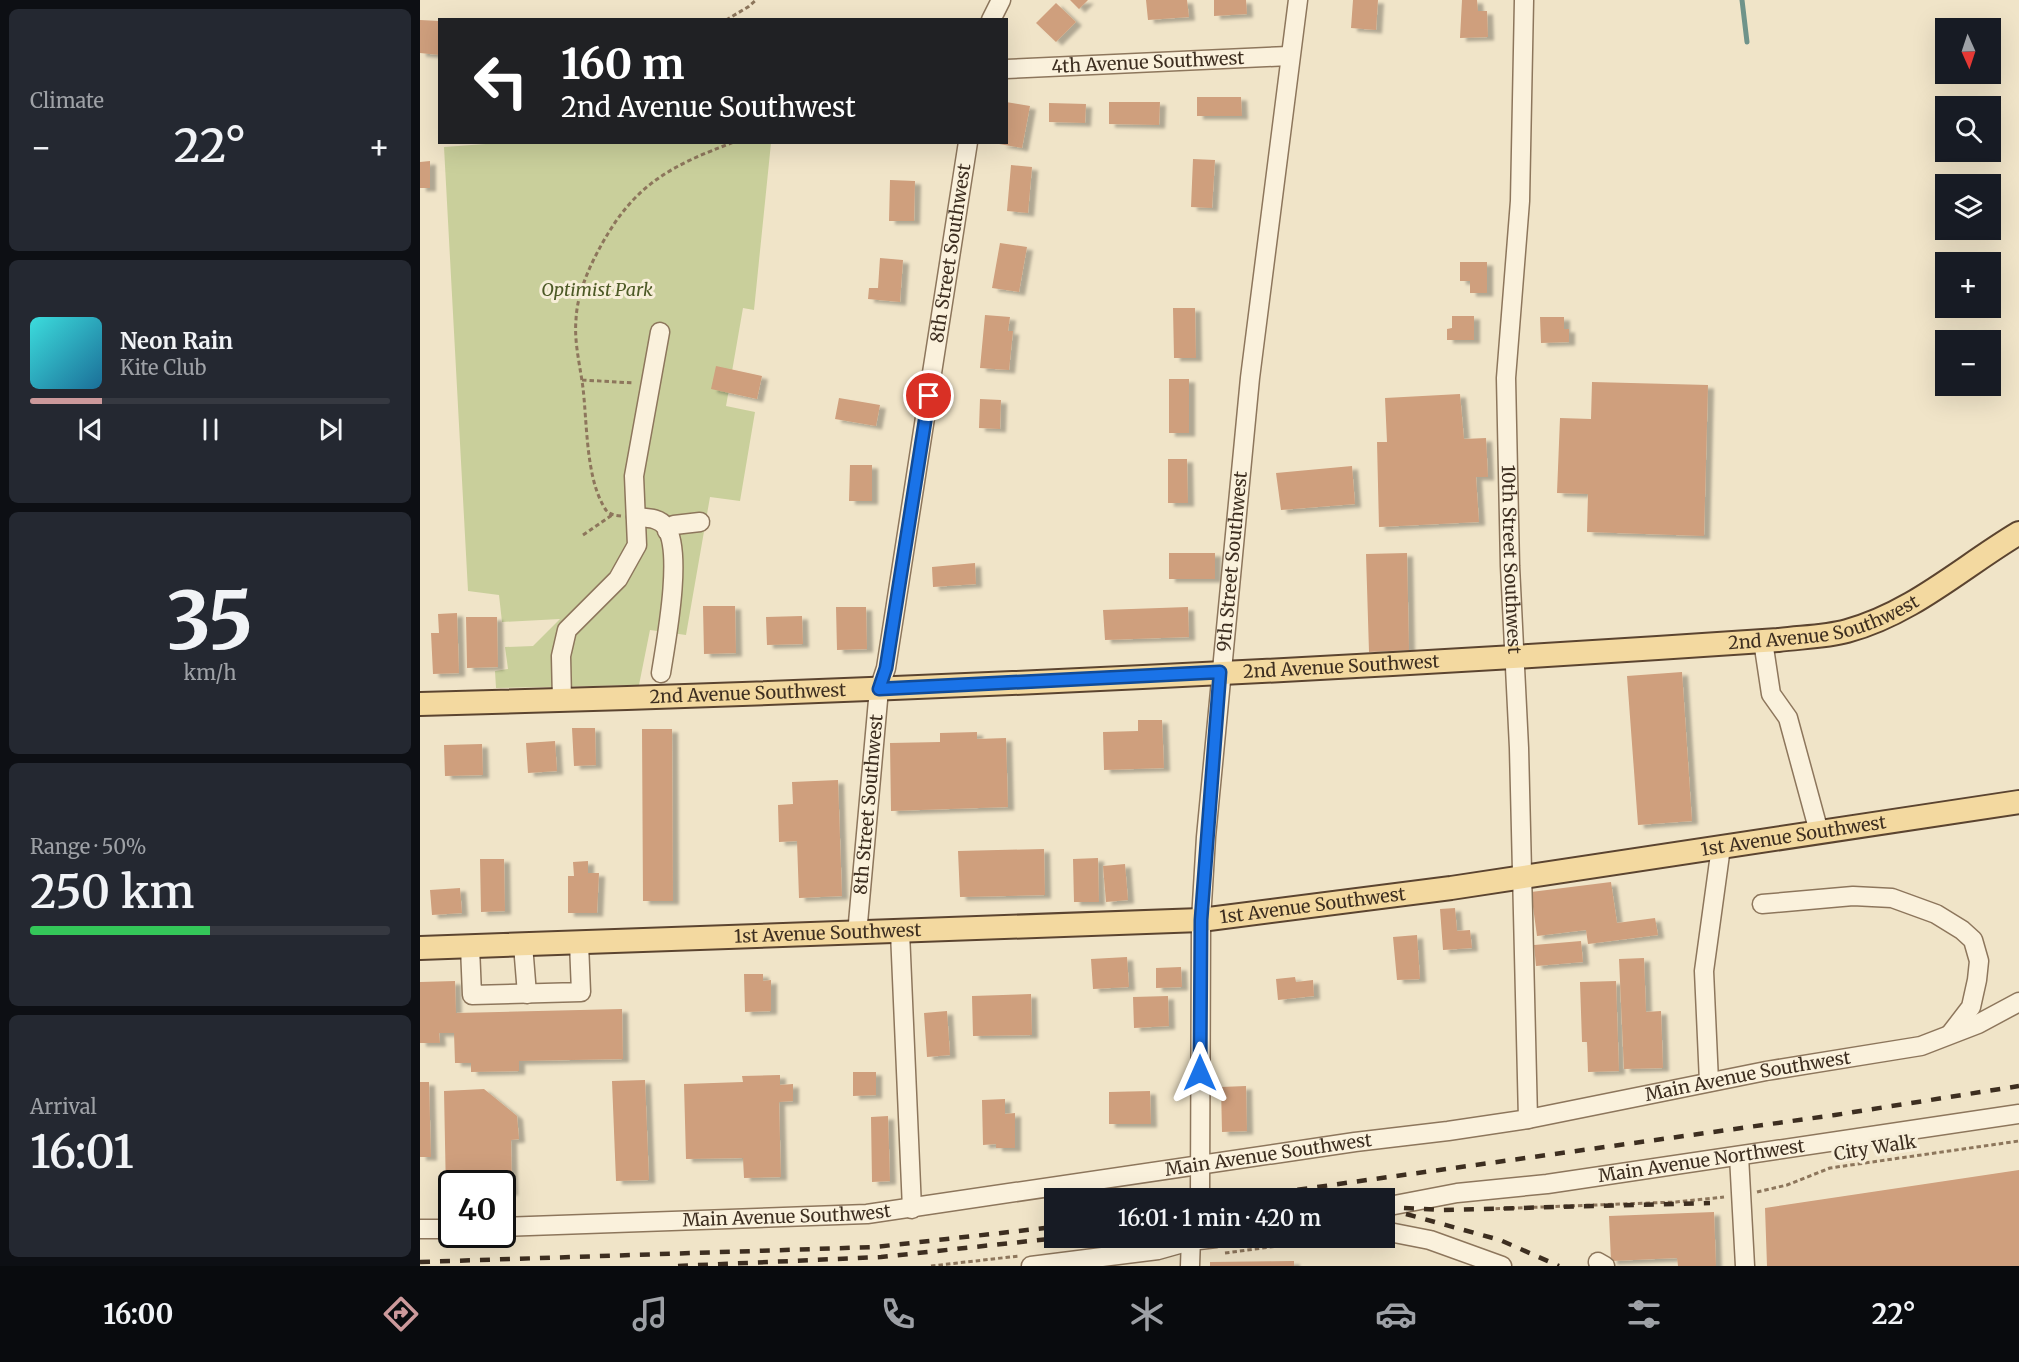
<!DOCTYPE html>
<html lang="en">
<head>
<meta charset="utf-8">
<style>
	:root { --surface:#171b24; --page:#242831; --text:#f1f3f6; --muted:#9ea1a6; --line:#363941; --accent:#cc999b }
	body { margin:0; font-family:Merriweather,serif; background:var(--page); color:var(--text); height:100vh; display:flex; flex-direction:column; font-size:22px; white-space:nowrap }
	* { box-sizing:border-box; margin:0 }
	p { font-size:20px; color:var(--muted) }
	.icon { flex:none; width:33px; height:33px; fill:none; stroke:currentColor; stroke-width:2; stroke-linecap:round; stroke-linejoin:round }
	.map { position:relative; flex:1; overflow:hidden }
	.drawer { display:flex; flex-direction:column; gap:9px; padding:9px; background:#0d0f14; width:420px }
	.drawer>* { flex:none }
	.guide { position:absolute; left:18px; top:18px; width:570px; height:126px; border-radius:0px; box-shadow:0 6px 24px #0002; background:#202124; color:#fff; overflow:hidden }
	.needle { width:39px; rotate:177deg }
	.controls { position:absolute; left:1515px; top:18px; display:grid; gap:12px }
	.controls a { display:grid; place-items:center; width:66px; height:66px; border-radius:0px; background:var(--surface); box-shadow:0 6px 24px #0002; font-size:30px }
	.speed { position:absolute; left:18px; top:1170px; display:flex; gap:12px; font-size:30px; font-weight:700; text-align:center }
	.speed>* { display:grid; place-content:center; width:78px; height:78px; border-radius:50%; background:var(--surface); box-shadow:0 6px 24px #0002; line-height:1 }
	.speed .limit { border:3px solid #111; border-radius:9px; background:#fff; color:#111 }
	.pin { position:absolute; display:grid; place-items:center; width:51px; height:51px; color:#fff; margin:-26px; border:3px solid #fff; border-radius:50%; box-shadow:0 2px 6px #0007 }
	.me { position:absolute; width:66px; margin:-33px; rotate:0deg; stroke-linejoin:round; filter:drop-shadow(0 0 4px #0008) }
	.turn { display:flex; align-items:center; gap:21px; height:126px; padding:0 24px; font-size:27px }
	.turn .icon { width:78px; height:78px; stroke-width:2.5 }
	.turn b { display:block; font-size:42px; line-height:51px }
	.big { font-size:45px; font-weight:600; line-height:1.1 }
	.drawer .tile { flex:1; display:flex; flex-direction:column; justify-content:center; gap:9px; min-width:0; padding:0 21px; border-radius:9px; background:var(--page) }
	.drawer .dial { align-items:center; gap:0 }
	.dial b { font-size:78px; line-height:1 }
	.song { display:flex; align-items:center; gap:18px }
	.cover { width:72px; height:72px; border-radius:9px; background:linear-gradient(135deg,hsl(180 70% 55%),hsl(200 70% 35%)) }
	.played { height:6px; border-radius:3px; background:linear-gradient(90deg,var(--accent) 20%,var(--line) 20%) }
	.keys { display:flex; justify-content:space-around; direction:ltr }
	.heat { display:flex; justify-content:space-between; align-items:center; font-size:33px; direction:ltr }
	.charge { height:9px; border-radius:4px; background:linear-gradient(90deg,#34c759 50%,var(--line) 0) }
	.trip { position:absolute; left:624px; top:1188px; width:351px; height:60px; border-radius:0px; background:var(--surface); box-shadow:0 6px 24px #0002; font-weight:600; line-height:60px; text-align:center }
	.dock { display:flex; height:96px; justify-content:space-around; align-items:center; background:#090b0e; color:var(--muted) }
	.dock .icon { width:42px; height:42px }
	.dock .selected { color:var(--accent) }
	.dock b { font-size:27px; color:var(--text) }
	main { display:flex; flex:1; min-height:0 }
	.map>svg:first-child { display:block }
	.green { fill:#c9cf9b }
	.lines { fill:none; stroke-linecap:round; stroke-linejoin:round }
	.stream { stroke:#6f938a; stroke-width:5 }
	.building { fill:#cf9f7d; filter:url(#shadow) }
	.minor-casing { stroke:#8d765c; stroke-width:21 }
	.major-casing { stroke:#5b4430; stroke-width:26 }
	.path { stroke:#8d765c; stroke-width:3; stroke-dasharray:4.5 3; stroke-linecap:butt }
	.minor { stroke:#faf1dc; stroke-width:18 }
	.major { stroke:#f3d9a0; stroke-width:22 }
	.rail { stroke:#3d2e20; stroke-width:4.5; stroke-dasharray:10 10; stroke-linecap:butt }
	.route-casing { stroke:#114b97; stroke-width:15 }
	.route { stroke:#1a73e8; stroke-width:10 }
	.labels { text-anchor:middle; stroke-width:6; stroke-linejoin:round; paint-order:stroke }
	.street-label { font-size:18px; fill:#3d2e20; stroke:#f7eed8 }
	.park-label { font-size:18px; font-style:italic; fill:#4d5a26; stroke:#f7eed8 }
</style>
</head>
<body>
<main>
<section class="drawer">
<div class="tile"><p>Climate</p>
<div class="heat"><a>−</a><b class="big">22°</b><a>+</a></div>
</div>
<div class="tile">
<div class="song"><i class="cover"></i><div><b>Neon Rain</b><p>Kite Club</p></div></div>
<div class="played"></div>
<div class="keys"><svg class="icon" aria-label="previous" viewBox="0 0 24 24"><path d="M18 5L8 12l10 7zM5 5v14"/></svg><svg class="icon" aria-label="pause" viewBox="0 0 24 24"><path d="M8 5v14M16 5v14"/></svg><svg class="icon" aria-label="next" viewBox="0 0 24 24"><path d="M6 5l10 7-10 7zM19 5v14"/></svg></div>
</div>
<div class="tile dial"><b>35</b><p>km/h</p></div>
<div class="tile"><p>Range · 50%</p><b class="big">250 km</b><div class="charge"></div></div>
<div class="tile"><p>Arrival</p><b class="big">16:01</b></div>
</section>
<div class="map">
<svg width="1599" height="1266" viewBox="0 0 1599 1266">
	<defs>
		<filter id="shadow"><feDropShadow dx="6" dy="3.5" stdDeviation="1.5" flood-color="#0004"/></filter>
	</defs>
	<rect width="100%" height="100%" fill="#f0e4c8"/>
	<path class="green" d="M 92,142 L 351,143 L 334,310 L 323,308 L 306,406 L 335,412 L 320,501 L 290,497 L 266,635 L 230,630 L 219,685 L 76,688 L 75,671 L 88,669 L 85,647 L 113,646 L 140,619 L 82,622 L 79,595 L 48,591 L 24,147 Z"/>
	<g class="lines">
		<path class="stream" d="M 1322,0 L 1327,42"/>
	</g>
	<path class="building" d="M 650,0 L 668,0 L 659,9 Z
		M 726,0 L 767,0 L 769,17 L 728,20 Z
		M 794,0 L 826,0 L 827,14 L 794,16 Z
		M 933,0 L 958,0 L 956,30 L 931,28 Z
		M 1042,0 L 1057,0 L 1058,11 L 1067,11 L 1068,37 L 1040,38 Z
		M 636,3 L 656,22 L 636,42 L 616,23 Z
		M 0,20 L 20,21 L 20,55 L 0,53 Z
		M 777,97 L 821,97 L 822,116 L 777,116 Z
		M 586,102 L 610,106 L 602,148 L 579,144 L 586,142 Z
		M 689,102 L 740,102 L 739,125 L 689,124 Z
		M 629,103 L 666,104 L 665,123 L 629,122 Z
		M 773,159 L 795,160 L 792,208 L 771,207 Z
		M 10,161 L 10,188 L 0,188 L 0,162 Z
		M 591,165 L 612,167 L 608,213 L 587,211 Z
		M 470,180 L 495,181 L 494,221 L 469,221 Z
		M 580,243 L 607,247 L 599,292 L 572,288 Z
		M 460,258 L 483,260 L 480,302 L 448,299 L 449,288 L 458,288 Z
		M 1040,262 L 1067,262 L 1067,293 L 1050,293 L 1050,281 L 1040,281 Z
		M 753,308 L 775,308 L 776,358 L 754,358 Z
		M 565,315 L 590,317 L 588,331 L 593,331 L 589,370 L 560,368 Z
		M 1032,316 L 1054,316 L 1054,340 L 1027,340 L 1027,329 L 1032,328 Z
		M 1120,317 L 1144,317 L 1144,329 L 1149,329 L 1149,342 L 1121,343 Z
		M 296,366 L 342,376 L 337,399 L 291,389 Z
		M 749,379 L 769,379 L 769,433 L 749,433 Z
		M 1172,382 L 1288,385 L 1284,536 L 1167,532 L 1168,494 L 1137,493 L 1140,418 L 1171,419 Z
		M 1040,394 L 1044,439 L 1066,438 L 1068,477 L 1056,477 L 1059,522 L 959,527 L 957,442 L 967,442 L 965,398 Z
		M 419,398 L 460,405 L 456,426 L 415,419 Z
		M 560,399 L 581,400 L 580,429 L 559,428 Z
		M 748,459 L 767,459 L 768,503 L 748,503 Z
		M 430,465 L 452,465 L 452,501 L 429,501 Z
		M 932,466 L 935,504 L 861,510 L 856,473 Z
		M 749,553 L 795,553 L 795,579 L 749,579 Z
		M 987,553 L 989,650 L 949,652 L 946,554 Z
		M 555,563 L 556,584 L 513,587 L 512,567 Z
		M 283,606 L 315,606 L 316,653 L 284,654 Z
		M 416,607 L 446,607 L 447,649 L 417,650 Z
		M 768,607 L 769,637 L 685,640 L 683,610 Z
		M 37,613 L 39,673 L 13,674 L 11,633 L 19,633 L 18,614 Z
		M 382,616 L 383,644 L 347,645 L 346,617 Z
		M 46,617 L 77,617 L 78,667 L 47,668 Z
		M 1262,672 L 1272,821 L 1218,825 L 1207,676 Z
		M 718,720 L 742,720 L 744,768 L 684,770 L 683,732 L 718,731 Z
		M 152,728 L 175,728 L 176,765 L 154,766 Z
		M 222,729 L 252,729 L 253,901 L 223,901 Z
		M 557,732 L 557,739 L 586,738 L 588,807 L 471,811 L 470,743 L 520,742 L 520,733 Z
		M 135,741 L 137,771 L 108,773 L 106,743 Z
		M 62,744 L 63,775 L 25,776 L 24,745 Z
		M 418,780 L 422,896 L 379,898 L 377,841 L 359,842 L 358,805 L 373,804 L 372,782 Z
		M 624,849 L 625,895 L 540,897 L 538,851 Z
		M 678,858 L 679,902 L 654,902 L 653,859 Z
		M 60,859 L 84,859 L 85,911 L 61,912 Z
		M 168,861 L 168,873 L 179,873 L 177,913 L 148,913 L 148,876 L 154,876 L 153,862 Z
		M 705,864 L 708,900 L 686,902 L 683,866 Z
		M 1191,882 L 1197,923 L 1235,918 L 1238,935 L 1168,944 L 1166,930 L 1117,936 L 1111,892 Z
		M 40,888 L 42,913 L 12,915 L 10,890 Z
		M 1035,908 L 1037,931 L 1050,930 L 1052,948 L 1023,950 L 1020,909 Z
		M 997,935 L 1000,979 L 977,980 L 973,937 Z
		M 1161,941 L 1163,962 L 1116,966 L 1114,945 Z
		M 707,957 L 709,987 L 673,989 L 671,959 Z
		M 1224,958 L 1226,1012 L 1241,1011 L 1243,1068 L 1204,1069 L 1199,959 Z
		M 761,967 L 762,987 L 736,988 L 736,968 Z
		M 324,974 L 343,974 L 343,981 L 351,980 L 351,1011 L 325,1012 Z
		M 875,977 L 876,982 L 893,980 L 894,996 L 858,1000 L 856,979 Z
		M 35,981 L 36,1013 L 202,1009 L 203,1059 L 99,1061 L 99,1071 L 51,1072 L 51,1063 L 35,1063 L 34,1033 L 19,1033 L 20,1043 L 0,1043 L 0,982 Z
		M 1196,981 L 1199,1071 L 1168,1072 L 1167,1042 L 1162,1042 L 1160,982 Z
		M 611,994 L 612,1035 L 553,1036 L 552,996 Z
		M 748,996 L 749,1026 L 714,1028 L 713,997 Z
		M 527,1011 L 530,1055 L 507,1057 L 504,1013 Z
		M 433,1072 L 456,1072 L 456,1095 L 433,1096 Z
		M 360,1075 L 360,1085 L 373,1084 L 373,1101 L 359,1102 L 361,1177 L 324,1178 L 323,1158 L 266,1159 L 264,1084 L 323,1082 L 322,1076 Z
		M 225,1080 L 229,1180 L 196,1181 L 192,1081 Z
		M 0,1082 L 9,1082 L 11,1157 L 0,1157 Z
		M 826,1086 L 827,1131 L 802,1132 L 801,1087 Z
		M 64,1089 L 97,1116 L 99,1139 L 91,1140 L 92,1192 L 82,1192 L 82,1184 L 32,1184 L 32,1194 L 26,1194 L 24,1091 Z
		M 730,1091 L 731,1124 L 689,1124 L 689,1092 Z
		M 585,1099 L 585,1114 L 595,1113 L 595,1148 L 576,1148 L 576,1144 L 563,1145 L 562,1100 Z
		M 468,1116 L 470,1181 L 452,1182 L 451,1117 Z
		M 1599,1170 L 1599,1266 L 1347,1266 L 1345,1208 Z
		M 1294,1212 L 1296,1266 L 1258,1266 L 1257,1258 L 1191,1261 L 1189,1216 Z
		M 874,1261 L 874,1266 L 790,1266 L 790,1262 Z"/>
	<g class="lines">
		<g class="minor-casing">
			<g id="minor">
				<path id="s1" d="M 1104,0 L 1100,201 L 1086,378 L 1090,566 L 1099,748 L 1108,1119"/>
				<path d="M 571,20 L 581,0"/>
				<path id="s2" d="M 586,69 L 869,56"/>
				<path d="M 216,517 C 226,518 239,517 246,527 C 263,553 246,641 241,673"/>
				<path d="M 247,531 L 254,525 L 280,522"/>
				<path d="M 1343,641 L 1351,694 L 1368,718 L 1399,832"/>
				<path d="M 142,700 L 141,656 L 147,630 L 198,579 L 217,545 L 214,476 L 240,332"/>
				<path d="M 1342,904 L 1433,896 L 1472,898 L 1516,914 L 1542,930 L 1553,940 L 1559,961 L 1557,980 L 1551,1007 L 1531,1033"/>
				<path d="M 480,932 L 492,1209"/>
				<path id="s3" d="M 437,934 L 459,689 L 466,668 L 548,142"/>
				<path d="M 103,945 L 107,994"/>
				<path d="M 50,947 L 52,995 L 161,992 L 159,943"/>
				<path d="M 1289,1082 L 1284,971 L 1301,847"/>
				<path d="M 1319,1156 L 1325,1266"/>
				<path id="s4" d="M 780,1198 L 781,920 L 786,837 L 830,378 L 878,0"/>
				<path id="s5" d="M 964,1207 L 1037,1193 L 1127,1184 L 1599,1114"/>
				<path id="s6" d="M 82,1227 L 447,1214 L 935,1142 L 1028,1131 L 1108,1119 L 1346,1071 L 1501,1046 L 1558,1024 L 1599,1002"/>
				<path d="M 0,1229 L 32,1229"/>
				<path d="M 964,1231 L 1010,1240 L 1082,1266"/>
				<path d="M 1178,1262 L 1185,1266"/>
				<path d="M 611,1266 L 738,1250 L 770,1241 L 796,1238"/>
				<path d="M 770,1266 L 771,1238"/>
			</g>
		</g>
		<g class="major-casing">
			<g id="major">
				<path id="s7" d="M 0,704 C 453,692 906,671 1358,640 C 1381,637 1405,637 1427,631 C 1493,613 1542,567 1599,533"/>
				<path id="s8" d="M 0,948 L 781,920 L 1031,888 L 1599,802"/>
			</g>
		</g>
		<path class="path" d="M 306,20 L 328,7 L 336,0
			M 162,380 L 214,383
			M 201,516 C 192,515 187,514 183,505 C 166,475 167,422 163,388 C 160,365 154,342 156,320 C 157,293 170,265 183,242 C 216,183 253,165 314,142
			M 163,535 L 192,515
			M 1337,1192 L 1367,1185 L 1410,1168 L 1599,1141
			M 1068,1209 L 1256,1202 L 1304,1197
			M 805,1253 L 919,1238
			M 511,1266 L 599,1256"/>
		<use href="#minor" class="minor"/>
		<use href="#major" class="major"/>
		<path class="rail" d="M 818,1198 L 1415,1115 L 1599,1086
			M 964,1207 L 1023,1210 L 1290,1203
			M 986,1214 L 1080,1240 L 1139,1266
			M 0,1262 L 455,1247 L 634,1227
			M 258,1266 L 461,1257 L 638,1238"/>
	</g>
	<g class="lines">
		<g class="route-casing">
			<path id="route" d="M 509,396 L 466,668 L 459,689 L 800,672 L 781,920 L 780,1073"/>
		</g>
		<use href="#route" class="route"/>
	</g>
	<g class="labels">
		<g class="street-label">
			<text dy="6" stroke="none"><textPath href="#s2" startOffset="142">4th Avenue Southwest</textPath></text>
			<text dy="6" stroke="none"><textPath href="#s3" startOffset="688">8th Street Southwest</textPath></text>
			<text dy="6" stroke="none"><textPath href="#s1" startOffset="560">10th Street Southwest</textPath></text>
			<text dy="6" stroke="none"><textPath href="#s4" startOffset="638">9th Street Southwest</textPath></text>
			<text dy="6" stroke="none"><textPath href="#s7" startOffset="1408">2nd Avenue Southwest</textPath></text>
			<text dy="6" stroke="none"><textPath href="#s7" startOffset="922">2nd Avenue Southwest</textPath></text>
			<text dy="6" stroke="none"><textPath href="#s7" startOffset="328">2nd Avenue Southwest</textPath></text>
			<text dy="6" stroke="none"><textPath href="#s3" startOffset="130">8th Street Southwest</textPath></text>
			<text dy="6" stroke="none"><textPath href="#s8" startOffset="1380">1st Avenue Southwest</textPath></text>
			<text dy="6" stroke="none"><textPath href="#s8" startOffset="894">1st Avenue Southwest</textPath></text>
			<text dy="6" stroke="none"><textPath href="#s8" startOffset="408">1st Avenue Southwest</textPath></text>
			<text dy="6" stroke="none"><textPath href="#s6" startOffset="1257">Main Avenue Southwest</textPath></text>
			<text transform="translate(1455 1148) rotate(-9)" y="6">City Walk</text>
			<text dy="6" stroke="none"><textPath href="#s6" startOffset="771">Main Avenue Southwest</textPath></text>
			<text dy="6" stroke="none"><textPath href="#s5" startOffset="321">Main Avenue Northwest</textPath></text>
			<text dy="6" stroke="none"><textPath href="#s6" startOffset="285">Main Avenue Southwest</textPath></text>
		</g>
		<g class="park-label">
			<text x="177" y="296">Optimist Park</text>
		</g>
	</g>
</svg>
<div class="controls">
<a><svg class="needle" viewBox="-14 -14 28 28"><path d="M0-13l5 13h-10z" fill="#e53935"/><path d="M0 13l5-13h-10z" fill="#9ea1a6"/></svg></a>
<a><svg class="icon" aria-label="search" viewBox="0 0 24 24"><circle cx="10" cy="10" r="6"/><path d="M15 15l6 6"/></svg></a>
<a><svg class="icon" aria-label="layers" viewBox="0 0 24 24"><path d="M12 4l9 5-9 5-9-5zM3 14l9 5 9-5"/></svg></a>
<a>+</a>
<a>−</a>
</div>
<div class="speed"><div class="limit">40</div></div>
<div class="pin" style="left:509px;top:396px;background:#d93025"><svg class="icon" aria-label="arrive" viewBox="0 0 24 24"><path d="M6 21V4h12l-3 4 3 4H6"/></svg></div>
<svg class="me" style="left:780px;top:1073px" viewBox="-20 -20 40 40"><path d="M0-17L14 15 0 8-14 15z" fill="#1a73e8" stroke="#fff" stroke-width="4"/></svg>
<div class="trip">16:01 · 1 min · 420 m</div>
<div class="guide">
<div class="turn"><svg class="icon" aria-label="left" viewBox="0 0 24 24"><path d="M17 20v-9H6M10 6l-5 5 5 5"/></svg><div><b>160 m</b>2nd Avenue Southwest</div></div>
</div>
</div>
</main>
<nav class="dock">
<b>16:00</b>
<svg class="icon selected" aria-label="directions" viewBox="0 0 24 24"><path d="M12 3l9 9-9 9-9-9zM9 14v-3h6M13 9l2 2-2 2"/></svg>
<svg class="icon" aria-label="music" viewBox="0 0 24 24"><path d="M9 18V5l10-2v13"/><circle cx="6" cy="18" r="3"/><circle cx="16" cy="16" r="3"/></svg>
<svg class="icon" aria-label="phone" viewBox="0 0 24 24"><path d="M5 4h4l2 5-3 2q2 4 5 5l2-3 5 2v4C11 20 4 13 5 4z"/></svg>
<svg class="icon" aria-label="climate" viewBox="0 0 24 24"><path d="M12 3v18M4 7l16 10M4 17L20 7"/></svg>
<svg class="icon" aria-label="car" viewBox="0 0 24 24"><path d="M5 17H2v-5l4-1 3-4h7l3 4 3 1v5h-3M9 17h6M6 11h13"/><circle cx="7" cy="17" r="2"/><circle cx="17" cy="17" r="2"/></svg>
<svg class="icon" aria-label="filters" viewBox="0 0 24 24"><path d="M4 7h16M4 17h16"/><circle cx="9" cy="7" r="2"/><circle cx="15" cy="17" r="2"/></svg>
<b>22°</b>
</nav>
</body>
</html>
